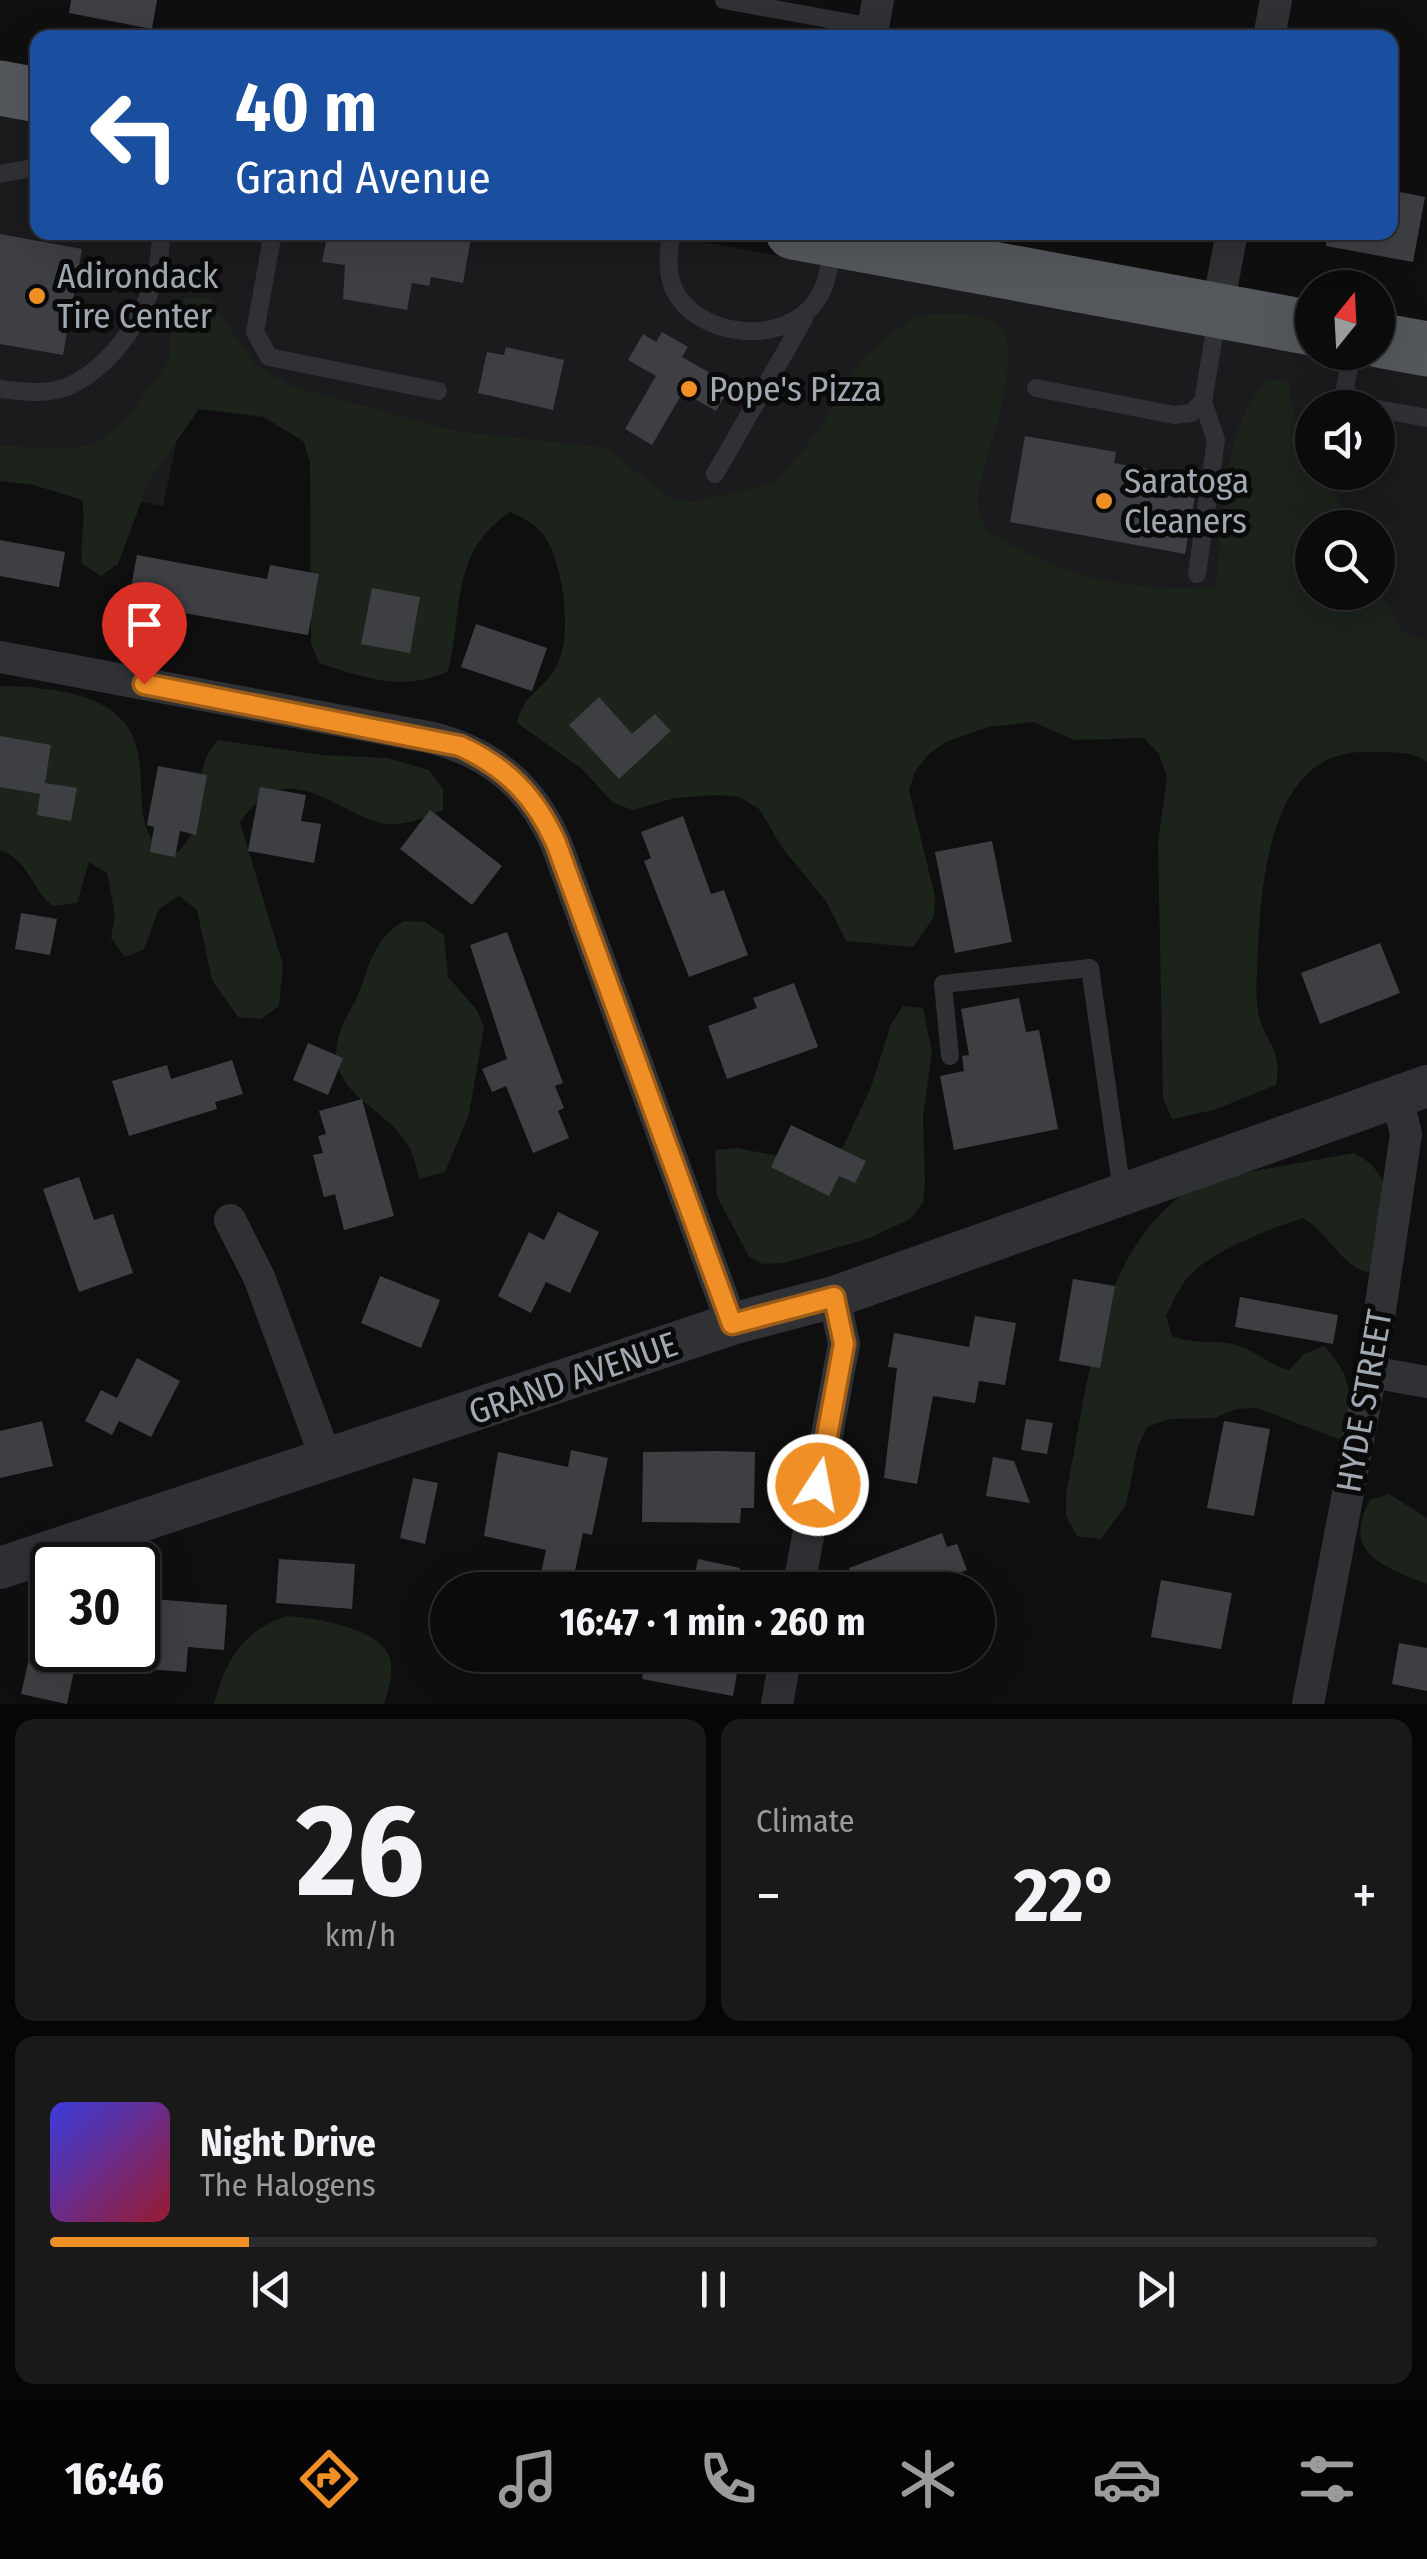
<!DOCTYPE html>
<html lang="en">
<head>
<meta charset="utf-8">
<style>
	:root { --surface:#0b0b0c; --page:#19191a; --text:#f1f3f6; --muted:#9a9b9d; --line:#2b2b2d; --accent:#f08f26 }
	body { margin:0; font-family:"Fira Sans Condensed",sans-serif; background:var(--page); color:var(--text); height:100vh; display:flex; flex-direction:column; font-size:38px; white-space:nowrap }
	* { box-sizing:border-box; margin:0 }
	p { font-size:32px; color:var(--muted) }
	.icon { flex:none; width:55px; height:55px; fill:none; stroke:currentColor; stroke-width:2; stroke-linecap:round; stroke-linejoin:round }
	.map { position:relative; height:1704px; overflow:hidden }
	.panel { display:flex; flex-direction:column; gap:15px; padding:15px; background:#060607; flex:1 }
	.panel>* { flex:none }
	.hud { position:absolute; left:30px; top:30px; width:1368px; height:210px; border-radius:20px; box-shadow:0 10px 40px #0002,0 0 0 2px var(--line); background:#1a4fa0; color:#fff; overflow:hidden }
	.needle { width:65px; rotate:18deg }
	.buttons { position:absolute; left:1295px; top:270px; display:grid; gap:20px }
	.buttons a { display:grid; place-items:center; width:100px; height:100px; border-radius:50%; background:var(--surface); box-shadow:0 10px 40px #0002,0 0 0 2px var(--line); font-size:50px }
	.speed { position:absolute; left:30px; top:1542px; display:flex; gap:20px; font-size:50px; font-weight:700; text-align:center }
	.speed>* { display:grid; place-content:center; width:130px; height:130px; border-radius:50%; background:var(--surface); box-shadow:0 10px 40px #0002,0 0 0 2px var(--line); line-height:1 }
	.speed .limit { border:5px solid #111; border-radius:15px; background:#fff; color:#111 }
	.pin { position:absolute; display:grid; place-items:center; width:85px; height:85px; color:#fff; margin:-102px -42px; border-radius:50% 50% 50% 0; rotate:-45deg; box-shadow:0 0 10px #0007 }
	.pin .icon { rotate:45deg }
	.me { position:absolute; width:110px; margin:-55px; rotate:11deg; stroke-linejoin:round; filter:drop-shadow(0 0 8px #0008) }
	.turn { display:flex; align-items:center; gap:35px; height:210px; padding:0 40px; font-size:45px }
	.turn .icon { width:130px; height:130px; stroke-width:2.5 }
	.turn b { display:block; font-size:70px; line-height:85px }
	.big { font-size:75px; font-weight:700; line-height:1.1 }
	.panel .card { flex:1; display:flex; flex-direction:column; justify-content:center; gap:15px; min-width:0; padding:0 35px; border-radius:20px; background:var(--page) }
	.panel .dial { align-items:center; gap:0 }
	.dial b { font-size:130px; line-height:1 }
	.song { display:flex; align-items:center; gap:30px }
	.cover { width:120px; height:120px; border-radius:15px; background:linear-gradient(135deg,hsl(240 70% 55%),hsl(350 70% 35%)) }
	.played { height:10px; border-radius:5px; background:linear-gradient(90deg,var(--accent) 15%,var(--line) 15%) }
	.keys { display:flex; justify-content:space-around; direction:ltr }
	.heat { display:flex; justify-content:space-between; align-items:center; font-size:55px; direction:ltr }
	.panel .tiles { flex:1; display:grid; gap:15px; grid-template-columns:1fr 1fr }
	.card:last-child { grid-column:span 2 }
	.trip { position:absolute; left:430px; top:1572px; width:565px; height:100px; border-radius:50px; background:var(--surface); box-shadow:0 10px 40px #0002,0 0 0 2px var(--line); font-weight:700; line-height:100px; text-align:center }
	.tabs { display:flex; height:160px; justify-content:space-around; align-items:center; background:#040405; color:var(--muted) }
	.tabs .icon { width:70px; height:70px }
	.tabs .selected { color:var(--accent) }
	.tabs b { font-size:45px; color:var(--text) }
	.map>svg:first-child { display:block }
	.built { fill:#1b1b1d; fill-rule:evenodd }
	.green { fill:#1b231b }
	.building { fill:#3e3f43 }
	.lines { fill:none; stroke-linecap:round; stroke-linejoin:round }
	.service { stroke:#303135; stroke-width:18 }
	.minor { stroke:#303135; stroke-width:32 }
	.tertiary { stroke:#303135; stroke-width:42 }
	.trunk { stroke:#54585d; stroke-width:55 }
	.route-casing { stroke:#9c5d19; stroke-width:25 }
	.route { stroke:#f08f26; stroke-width:18 }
	.poi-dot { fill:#f08f26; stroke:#0a0a0b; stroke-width:4 }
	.labels { text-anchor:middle; stroke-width:10; stroke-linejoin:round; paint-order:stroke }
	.poi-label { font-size:35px; fill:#a0a8b1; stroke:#0a0a0b; text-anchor:start }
	.street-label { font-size:35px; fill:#a0a8b1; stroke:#0a0a0b }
</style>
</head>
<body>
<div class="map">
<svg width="1427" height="1704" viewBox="0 0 1427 1704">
	<rect width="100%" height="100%" fill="#0f0f10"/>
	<path class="built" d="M 0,113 L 37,120 L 38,232 L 654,233 L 1427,374 L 1427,666 L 629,514 L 189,383 L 163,506 L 0,475 ZM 1312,408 L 1378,408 L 1378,472 L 1312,472 ZM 1312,528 L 1378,528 L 1378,592 L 1312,592 Z"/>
	<path class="green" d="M 186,298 L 209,298 L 255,364 L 291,386 L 456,431 L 608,448 L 656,488 L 674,499 L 694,502 L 776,482 L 816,434 L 863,358 L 914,316 C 937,313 978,310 998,324 C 1027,344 987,454 979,486 L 977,506 L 986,530 C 1062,576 1126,593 1215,587 C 1221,563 1218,542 1220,518 C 1225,472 1235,414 1267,380 L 1288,380 L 1295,420 L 1312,456 L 1312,472 L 1323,473 L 1355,527 L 1312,528 L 1312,592 L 1378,590 L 1403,632 L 1427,641 L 1427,762 C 1410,749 1389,753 1368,752 C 1263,748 1260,899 1257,974 C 1256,987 1256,1008 1260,1020 C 1270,1049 1282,1050 1276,1085 L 1214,1110 L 1172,1119 L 1163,1098 L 1158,842 L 1167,777 L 1159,754 L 1144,738 L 1074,740 L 1034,722 L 988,727 L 946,742 L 929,754 L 915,771 L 909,791 L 935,896 L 934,917 L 913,947 L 846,941 L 826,901 L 783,849 L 759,809 L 739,797 L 718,795 L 675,798 L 633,810 L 613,803 L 582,769 L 517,723 C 524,692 543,691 556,667 C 573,637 564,568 546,539 C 537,524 525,519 510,512 C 449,553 464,609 448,671 C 403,693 363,677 319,663 L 311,643 L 310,463 L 304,442 L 264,417 L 199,409 L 149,481 L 118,564 L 101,576 L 82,564 C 80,541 86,523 82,500 L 34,485 L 0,481 L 0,445 C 75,450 96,461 144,395 C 151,384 168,368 169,356 C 173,330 168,319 186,298 Z
		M 0,686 C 219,689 94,817 172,856 C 217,825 183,778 218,740 L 322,755 L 387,758 L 429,770 L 443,789 L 443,810 C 423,819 398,829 376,822 C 323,803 285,758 240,822 L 283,965 L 279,1006 L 261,1019 L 238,1017 L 212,980 L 197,910 L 179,896 L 159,909 L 144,949 L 125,957 L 111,938 L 115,915 L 107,873 L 89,862 L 77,903 L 53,906 C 30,888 30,861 0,850 Z
		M 404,921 L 425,922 L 444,935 L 448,977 L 477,1010 L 484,1028 L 469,1114 L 445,1172 L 419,1179 C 416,1166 414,1154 406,1142 C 381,1103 321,1092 340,1032 C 345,1017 355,1004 360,990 C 371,960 375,938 404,921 Z
		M 903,1006 L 923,1008 L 932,1052 L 923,1117 L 925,1181 L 923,1203 L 910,1219 L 870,1238 L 784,1263 L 763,1264 L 749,1257 L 717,1196 L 715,1150 L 737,1148 L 800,1160 L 843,1147 L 871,1087 L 891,1024 Z
		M 1354,1153 C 1400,1176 1387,1218 1388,1264 L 1368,1273 C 1338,1263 1330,1234 1303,1218 C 1270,1229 1206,1252 1185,1281 C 1177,1291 1172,1305 1166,1316 L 1172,1336 C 1194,1345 1215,1339 1237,1345 C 1256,1351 1269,1365 1289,1370 L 1304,1354 L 1324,1346 C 1351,1373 1358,1406 1341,1440 L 1257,1408 L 1236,1409 L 1215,1418 L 1170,1419 L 1147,1427 L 1138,1446 L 1126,1505 L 1101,1539 L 1077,1536 L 1066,1516 L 1066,1494 C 1089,1385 1095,1240 1205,1180 Z
		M 1389,1494 L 1427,1518 L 1427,1584 C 1385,1567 1340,1554 1370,1500 Z
		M 287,1616 C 315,1618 377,1627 389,1656 C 395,1672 388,1689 384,1704 L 214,1704 C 226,1660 242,1631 287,1616 Z"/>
	<path class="building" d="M 71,0 L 157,0 L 152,29 L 69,13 Z
		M 1390,190 L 1425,197 L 1413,262 L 1326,246 L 1327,232 L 1390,232 Z
		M 328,232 L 472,232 L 463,283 L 431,277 L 429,286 L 412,283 L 407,310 L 343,299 L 345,265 L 322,262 Z
		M 0,234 L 82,249 L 63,355 L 0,344 Z
		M 662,332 L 688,347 L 682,357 L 731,385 L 716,411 L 683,392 L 652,445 L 625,429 L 656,376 L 628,360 L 643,334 L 656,342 Z
		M 506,347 L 564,360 L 553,410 L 478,393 L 487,352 L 504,355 Z
		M 1025,436 L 1116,452 L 1114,463 L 1198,478 L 1185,554 L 1010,522 Z
		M 0,540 L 65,552 L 59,587 L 0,576 Z
		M 137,555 L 267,579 L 270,565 L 319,574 L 308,635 L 128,603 Z
		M 372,588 L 420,597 L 410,653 L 361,644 Z
		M 476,624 L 547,648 L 532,691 L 461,667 Z
		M 599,697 L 632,734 L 655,714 L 671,731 L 619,779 L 569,725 Z
		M 0,736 L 51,745 L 45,783 L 77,788 L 71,821 L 37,815 L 40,794 L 0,787 Z
		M 158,766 L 207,775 L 196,835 L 180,831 L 175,857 L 150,852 L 154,827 L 147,825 Z
		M 260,787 L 306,795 L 301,821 L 321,824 L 314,863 L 248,851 Z
		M 430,810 L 502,866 L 472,905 L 400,849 Z
		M 683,816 L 711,894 L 724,890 L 748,955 L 689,977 L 644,861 L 651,858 L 641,832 Z
		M 992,841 L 1012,942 L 955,953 L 935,852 Z
		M 21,913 L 57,919 L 50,955 L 15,949 Z
		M 507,932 L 563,1083 L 555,1086 L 564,1108 L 558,1111 L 569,1138 L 533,1153 L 506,1086 L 492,1092 L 482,1069 L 507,1059 L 470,945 Z
		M 1380,943 L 1400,993 L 1320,1024 L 1301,973 Z
		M 794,983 L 818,1047 L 727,1079 L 708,1026 L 757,1008 L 753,998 Z
		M 1019,998 L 1026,1032 L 1039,1030 L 1058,1129 L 954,1150 L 940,1076 L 964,1071 L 962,1056 L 969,1055 L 961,1009 Z
		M 308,1043 L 343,1058 L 328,1095 L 293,1080 Z
		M 232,1060 L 243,1094 L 215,1102 L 217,1109 L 129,1136 L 112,1081 L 167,1065 L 171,1079 Z
		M 362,1099 L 394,1216 L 344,1230 L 335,1194 L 324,1197 L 313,1155 L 323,1153 L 318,1136 L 326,1134 L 319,1111 Z
		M 791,1125 L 866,1161 L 855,1183 L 839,1176 L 829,1196 L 771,1167 Z
		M 79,1177 L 94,1220 L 113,1214 L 133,1273 L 79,1292 L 43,1189 Z
		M 558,1212 L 599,1232 L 570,1293 L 546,1282 L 531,1313 L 498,1296 L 529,1232 L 544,1240 Z
		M 380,1276 L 440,1300 L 421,1348 L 361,1323 Z
		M 1073,1279 L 1115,1286 L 1100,1368 L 1059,1361 Z
		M 1240,1297 L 1338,1315 L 1333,1344 L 1235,1327 Z
		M 975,1316 L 1016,1323 L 1005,1385 L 979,1381 L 975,1403 L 933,1396 L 917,1484 L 884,1478 L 897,1368 L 888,1367 L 894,1333 L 969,1347 Z
		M 137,1358 L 180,1381 L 151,1437 L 119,1421 L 112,1435 L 85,1421 L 101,1390 L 117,1398 Z
		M 1026,1419 L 1053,1423 L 1047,1454 L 1021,1450 Z
		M 42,1421 L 53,1466 L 0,1478 L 0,1431 Z
		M 1224,1421 L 1270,1429 L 1254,1516 L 1207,1508 Z
		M 571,1450 L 608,1458 L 592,1535 L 583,1533 L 573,1580 L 541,1573 L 546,1550 L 484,1536 L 498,1452 L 568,1467 Z
		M 718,1451 L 755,1452 L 754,1508 L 741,1508 L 740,1523 L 642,1522 L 643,1452 Z
		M 993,1457 L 1014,1461 L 1030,1503 L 986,1496 Z
		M 413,1478 L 438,1483 L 425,1544 L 400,1538 Z
		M 942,1533 L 947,1547 L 957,1544 L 967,1570 L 913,1590 L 857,1590 L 849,1568 Z
		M 279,1559 L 355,1564 L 352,1609 L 276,1603 Z
		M 698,1559 L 740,1568 L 736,1590 L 692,1590 Z
		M 1161,1580 L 1232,1593 L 1221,1649 L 1151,1637 Z
		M 152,1599 L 227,1605 L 224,1650 L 188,1647 L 186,1672 L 147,1669 Z
		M 1399,1643 L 1427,1648 L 1427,1691 L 1392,1684 Z
		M 31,1650 L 69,1650 L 66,1663 L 75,1666 L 67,1704 L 21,1694 Z
		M 646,1655 L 702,1655 L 739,1662 L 733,1696 L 642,1679 Z"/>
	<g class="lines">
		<path class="service" d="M 724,0 L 873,27
			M 0,174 L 38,167
			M 273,232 L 255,332 L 269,357 L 438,391
			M 671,232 C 669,251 666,269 673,287 C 694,338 787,349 818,298 C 828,283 829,263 833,245
			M 1352,352 L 1345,388 L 1356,405 L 1372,408
			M 1036,388 L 1174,415 L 1191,413 L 1203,402 L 1217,317
			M 0,389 C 22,392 48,395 69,386 C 121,363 165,288 160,232
			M 1378,409 L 1427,418
			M 715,474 L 804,319
			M 1197,574 L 1216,440 L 1203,402
			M 950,1056 L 943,984 L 1090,968 L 1122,1192"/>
		<path class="minor" d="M 871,38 L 878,0
			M 1269,38 L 1276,0
			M 1217,311 L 1232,232
			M 0,657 L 433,738 C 493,754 531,787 556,843 L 732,1324
			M 230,1220 L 259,1277 L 327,1461
			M 1371,1372 L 1427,1382
			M 798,1590 L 844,1344 L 834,1297
			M 777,1704 L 786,1655
			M 1308,1704 L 1371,1372 L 1406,1134 L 1397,1097"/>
		<path class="tertiary" d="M 0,1568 L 732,1324 L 834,1297 L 1427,1086"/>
		<path class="trunk" d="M 0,88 L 38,95
			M 793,232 L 1312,328
			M 1378,340 L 1427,349"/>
	</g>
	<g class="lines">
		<g class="route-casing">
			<path id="route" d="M 144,684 L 460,746 C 506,767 535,796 556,843 L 732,1324 L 834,1297 L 844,1344 L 818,1485"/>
		</g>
		<use href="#route" class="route"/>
	</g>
	<g class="poi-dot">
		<circle cx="37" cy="296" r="10"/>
		<circle cx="689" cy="389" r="10"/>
		<circle cx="1104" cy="501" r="10"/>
	</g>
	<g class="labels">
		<g class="poi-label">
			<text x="57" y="288">Adirondack<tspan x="57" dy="40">Tire Center</tspan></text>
			<text x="709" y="401">Pope's Pizza</text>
			<text x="1124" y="493">Saratoga<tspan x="1124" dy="40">Cleaners</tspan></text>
		</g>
		<g class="street-label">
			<text transform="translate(573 1378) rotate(-19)" y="12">GRAND AVENUE</text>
			<text transform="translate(1364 1401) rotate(-80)" y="12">HYDE STREET</text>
		</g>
	</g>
</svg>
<div class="buttons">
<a><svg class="needle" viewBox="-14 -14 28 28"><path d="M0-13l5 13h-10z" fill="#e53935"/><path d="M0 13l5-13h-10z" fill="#9a9b9d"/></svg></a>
<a><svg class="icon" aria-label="sound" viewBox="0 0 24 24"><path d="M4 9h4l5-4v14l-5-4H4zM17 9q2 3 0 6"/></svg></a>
<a><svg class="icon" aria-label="search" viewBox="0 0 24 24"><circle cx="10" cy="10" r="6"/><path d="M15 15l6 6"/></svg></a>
</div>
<div class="speed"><div class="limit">30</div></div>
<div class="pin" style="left:144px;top:684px;background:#d93025"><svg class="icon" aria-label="arrive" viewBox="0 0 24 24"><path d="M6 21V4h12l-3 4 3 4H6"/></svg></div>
<svg class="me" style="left:818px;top:1485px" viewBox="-20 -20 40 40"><circle r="17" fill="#f08f26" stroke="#fff" stroke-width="3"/><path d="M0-11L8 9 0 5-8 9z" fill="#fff"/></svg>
<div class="trip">16:47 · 1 min · 260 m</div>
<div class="hud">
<div class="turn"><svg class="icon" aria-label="left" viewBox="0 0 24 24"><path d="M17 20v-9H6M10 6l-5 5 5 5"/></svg><div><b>40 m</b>Grand Avenue</div></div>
</div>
</div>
<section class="panel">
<div class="tiles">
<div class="card dial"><b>26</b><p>km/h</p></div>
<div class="card"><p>Climate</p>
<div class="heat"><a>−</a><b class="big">22°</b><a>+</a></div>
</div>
<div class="card">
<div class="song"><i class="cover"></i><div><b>Night Drive</b><p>The Halogens</p></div></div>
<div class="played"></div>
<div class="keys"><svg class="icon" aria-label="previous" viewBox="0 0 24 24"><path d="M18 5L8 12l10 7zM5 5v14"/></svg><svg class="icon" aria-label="pause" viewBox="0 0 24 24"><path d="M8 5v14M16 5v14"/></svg><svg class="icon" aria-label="next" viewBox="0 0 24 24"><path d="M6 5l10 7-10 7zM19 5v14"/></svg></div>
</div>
</div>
</section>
<nav class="tabs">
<b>16:46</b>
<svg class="icon selected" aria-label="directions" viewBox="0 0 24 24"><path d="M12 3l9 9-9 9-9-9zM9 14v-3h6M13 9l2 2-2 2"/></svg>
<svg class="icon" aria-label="music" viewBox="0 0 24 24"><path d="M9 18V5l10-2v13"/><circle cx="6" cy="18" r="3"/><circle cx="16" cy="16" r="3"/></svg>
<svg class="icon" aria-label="phone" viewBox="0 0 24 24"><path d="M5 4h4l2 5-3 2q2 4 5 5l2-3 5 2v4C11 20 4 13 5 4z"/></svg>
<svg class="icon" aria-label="climate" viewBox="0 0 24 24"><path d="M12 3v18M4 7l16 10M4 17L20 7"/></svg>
<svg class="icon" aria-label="car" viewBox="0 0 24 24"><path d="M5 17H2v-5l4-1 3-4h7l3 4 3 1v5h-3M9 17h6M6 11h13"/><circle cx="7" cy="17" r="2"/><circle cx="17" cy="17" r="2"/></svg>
<svg class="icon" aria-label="filters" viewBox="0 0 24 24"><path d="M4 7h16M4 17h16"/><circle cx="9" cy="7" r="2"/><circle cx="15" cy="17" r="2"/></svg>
</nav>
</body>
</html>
